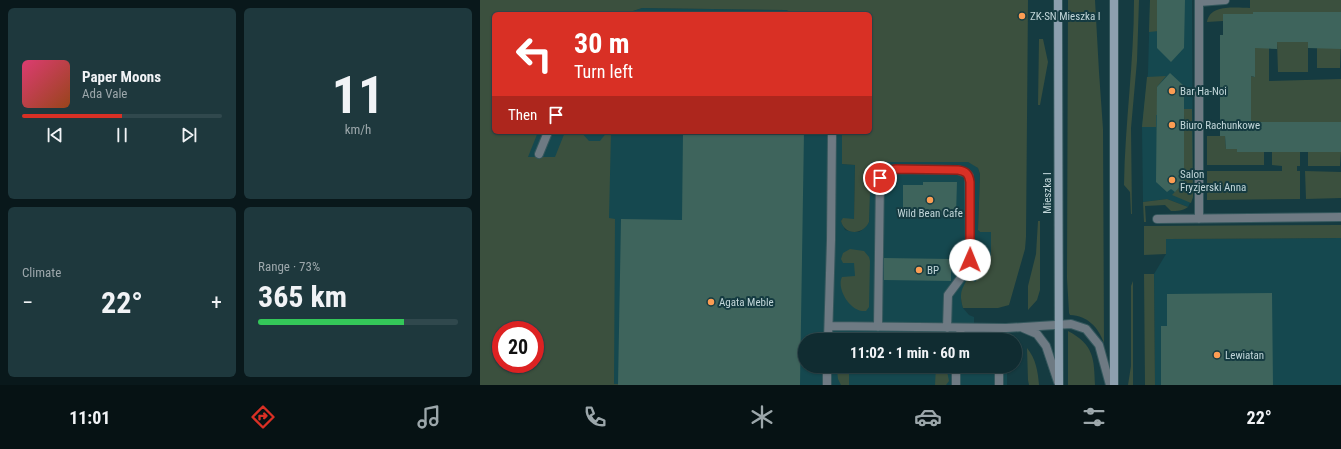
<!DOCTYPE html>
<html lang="en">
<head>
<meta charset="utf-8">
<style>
	:root { --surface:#102c31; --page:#1e383d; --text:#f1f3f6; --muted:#9ca7ab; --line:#30484d; --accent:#d93025 }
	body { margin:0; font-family:"Roboto Condensed",sans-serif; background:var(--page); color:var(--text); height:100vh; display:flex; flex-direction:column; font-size:15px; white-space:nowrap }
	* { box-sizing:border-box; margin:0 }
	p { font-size:13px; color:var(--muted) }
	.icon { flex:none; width:22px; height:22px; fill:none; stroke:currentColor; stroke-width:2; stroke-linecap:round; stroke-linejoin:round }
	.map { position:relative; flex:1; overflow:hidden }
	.drawer { display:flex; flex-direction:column; gap:8px; padding:8px; background:#09181b; width:480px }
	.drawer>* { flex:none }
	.hud { position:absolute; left:12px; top:12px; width:380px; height:122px; border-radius:6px; box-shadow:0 1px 3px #0004,0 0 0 1px var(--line); background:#d93025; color:#fff; overflow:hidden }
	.speed { position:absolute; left:12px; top:321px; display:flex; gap:8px; font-size:20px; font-weight:700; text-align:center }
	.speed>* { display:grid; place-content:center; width:52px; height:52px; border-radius:50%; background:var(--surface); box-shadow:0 1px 3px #0004,0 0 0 1px var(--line); line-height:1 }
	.speed .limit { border:6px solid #d22; background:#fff; color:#111 }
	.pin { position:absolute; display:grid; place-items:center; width:34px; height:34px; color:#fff; margin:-17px; border:2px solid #fff; border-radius:50%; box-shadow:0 1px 4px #0007 }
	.me { position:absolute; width:44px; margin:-22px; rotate:1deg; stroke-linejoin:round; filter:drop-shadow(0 0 3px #0008) }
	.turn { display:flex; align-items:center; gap:14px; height:84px; padding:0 16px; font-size:18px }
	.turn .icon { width:52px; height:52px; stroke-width:2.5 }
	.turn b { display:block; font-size:28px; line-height:34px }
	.then { display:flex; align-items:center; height:38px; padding:0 16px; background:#0003; gap:8px; font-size:15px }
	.big { font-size:30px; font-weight:700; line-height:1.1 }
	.drawer .widget { flex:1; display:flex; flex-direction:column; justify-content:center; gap:6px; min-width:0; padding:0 14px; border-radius:6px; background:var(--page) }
	.drawer .dial { align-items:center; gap:0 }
	.dial b { font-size:52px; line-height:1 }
	.song { display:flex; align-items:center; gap:12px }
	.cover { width:48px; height:48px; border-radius:6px; background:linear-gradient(135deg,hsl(340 70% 55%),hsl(20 70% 35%)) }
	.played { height:4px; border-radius:2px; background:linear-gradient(90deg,var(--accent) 50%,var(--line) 50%) }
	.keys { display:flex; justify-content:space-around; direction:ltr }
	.heat { display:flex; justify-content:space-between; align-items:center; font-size:22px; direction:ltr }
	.charge { height:6px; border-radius:3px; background:linear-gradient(90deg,#34c759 73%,var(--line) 0) }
	.drawer .tiles { flex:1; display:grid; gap:8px; grid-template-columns:repeat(2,1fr) }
	.trip { position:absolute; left:318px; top:333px; width:224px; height:40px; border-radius:20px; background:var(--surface); box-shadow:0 1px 3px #0004,0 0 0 1px var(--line); font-weight:700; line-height:40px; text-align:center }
	.dock { display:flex; height:64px; justify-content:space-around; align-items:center; background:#061214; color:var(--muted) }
	.dock .icon { width:28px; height:28px }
	.dock .current { color:var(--accent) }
	.dock b { font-size:18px; color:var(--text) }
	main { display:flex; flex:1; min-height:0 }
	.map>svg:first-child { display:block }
	.built { fill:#15484f }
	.green { fill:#3b503e; fill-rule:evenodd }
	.building { fill:#3e645c }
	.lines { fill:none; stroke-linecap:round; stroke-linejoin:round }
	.lane-casing { stroke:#34575c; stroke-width:10 }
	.secondary-casing { stroke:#34575c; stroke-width:10 }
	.lane { stroke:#6e7a83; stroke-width:8 }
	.secondary { stroke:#8da0af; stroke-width:8 }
	.route-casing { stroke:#8d1f18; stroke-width:10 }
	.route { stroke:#d93025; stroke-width:7 }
	.poi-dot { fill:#fc9d53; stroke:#153b41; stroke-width:1.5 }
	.labels { text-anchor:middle; stroke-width:4; stroke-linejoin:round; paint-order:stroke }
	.poi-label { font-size:11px; fill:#c2d6d9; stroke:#153b41; text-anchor:start }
	.street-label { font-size:11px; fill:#c2d6d9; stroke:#153b41 }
</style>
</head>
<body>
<main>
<section class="drawer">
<div class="tiles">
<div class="widget">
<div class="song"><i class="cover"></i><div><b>Paper Moons</b><p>Ada Vale</p></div></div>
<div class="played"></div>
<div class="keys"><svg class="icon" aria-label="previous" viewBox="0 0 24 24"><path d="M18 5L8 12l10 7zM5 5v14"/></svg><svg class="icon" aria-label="pause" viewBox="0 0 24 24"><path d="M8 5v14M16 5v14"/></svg><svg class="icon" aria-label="next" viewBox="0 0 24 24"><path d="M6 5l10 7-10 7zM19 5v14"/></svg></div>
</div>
<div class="widget dial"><b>11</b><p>km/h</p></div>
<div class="widget"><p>Climate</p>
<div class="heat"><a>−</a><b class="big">22°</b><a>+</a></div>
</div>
<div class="widget"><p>Range · 73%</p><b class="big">365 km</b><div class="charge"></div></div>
</div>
</section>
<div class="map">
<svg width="861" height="385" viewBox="0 0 861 385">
	<rect width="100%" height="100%" fill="#153b41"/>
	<path class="built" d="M 670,0 L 712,0 L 713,197 L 708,207 L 687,199 L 663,202 L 662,127 L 668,73 Z
		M 162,8 L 306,10 L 316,14 L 144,14 Z
		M 49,132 L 362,132 L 362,164 L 375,165 L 374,219 L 363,219 L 361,221 L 365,230 L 369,231 L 379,232 L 382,230 L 389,222 L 390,162 L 488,162 L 494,165 L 498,168 L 500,174 L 498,230 L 500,232 L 511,232 L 511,256 L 499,256 L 498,258 L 503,262 L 503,270 L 495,283 L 488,278 L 481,300 L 483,308 L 489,315 L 494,317 L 494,337 L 492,340 L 325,340 L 325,366 L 527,366 L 527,385 L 108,385 L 116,157 L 48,157 Z
		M 861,238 L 861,385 L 675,385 L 674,274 L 686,254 L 685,239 Z"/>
	<path class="green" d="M 0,0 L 548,0 L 546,237 L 545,249 L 529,305 L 518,308 L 483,308 C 479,294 481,290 488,278 L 495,282 L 503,271 L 499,269 L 503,262 L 498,256 L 511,256 L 511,232 L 500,232 L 498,230 L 500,174 L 498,168 L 488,162 L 391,162 L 389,222 C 383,235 365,236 361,221 L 363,218 L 374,219 L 375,165 L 362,164 L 362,132 L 390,132 L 390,14 L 316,14 L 306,10 L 162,8 L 144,14 L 14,14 L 14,132 L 58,132 L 48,157 L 75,157 L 85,132 L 101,132 L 109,141 L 120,141 L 127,132 L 131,132 L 129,218 L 135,219 L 134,384 L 139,384 L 138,385 L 0,385 ZM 21,330 L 55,330 L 55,364 L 21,364 Z
		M 588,0 L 615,0 L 619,72 L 623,129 L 624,343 C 618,327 608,316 590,315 L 589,313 L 587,278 Z
		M 654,0 L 659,0 L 657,61 L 651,128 L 652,214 L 651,214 L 650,192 L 644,185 C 645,123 654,62 654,0 Z
		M 670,0 L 679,0 L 677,3 L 677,19 L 680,19 L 679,31 L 669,32 Z
		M 770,0 L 861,0 L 861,12 L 774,12 L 773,14 L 744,14 L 743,21 L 727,22 C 730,4 756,8 770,8 Z
		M 559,39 L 563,39 L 568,62 L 560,105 L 558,105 Z
		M 773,42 L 789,42 L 789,81 L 861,79 L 861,122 L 771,122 L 771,76 L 774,77 Z
		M 797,42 L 828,42 L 828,72 L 798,72 Z
		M 837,42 L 861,42 L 860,68 L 837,68 Z
		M 686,76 L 677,87 L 677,103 L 679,115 L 676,115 L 676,127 L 662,127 L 667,77 Z
		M 702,109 L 712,109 L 713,197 L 711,203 L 692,195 L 704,182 L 704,166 L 702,166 L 704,154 L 704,138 L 701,134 L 705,130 L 704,115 L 702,114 Z
		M 727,136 L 745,136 L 746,149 L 757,149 L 757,152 L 784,152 L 784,165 L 727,165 Z
		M 792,152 L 820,152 L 820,166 L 817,166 L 817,171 L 820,171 L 820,199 L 727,200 L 727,171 L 802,171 L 802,166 L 792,165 Z
		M 828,152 L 861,152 L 860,166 L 828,166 Z
		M 825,171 L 861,172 L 861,198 L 826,199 Z
		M 687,199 L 708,207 C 703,211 697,211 691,211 L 685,205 L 665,206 L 666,222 L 664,222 L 663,202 Z
		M 558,221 L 560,221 L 560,290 L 557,300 L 548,310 L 548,286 L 556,254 Z
		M 861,225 L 861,238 L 686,239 L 686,254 L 664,255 L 664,226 Z
		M 370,249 L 384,251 L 389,257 L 390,261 L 389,307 L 386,311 C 370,313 356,288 362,277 L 375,276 L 374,263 L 363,263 L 361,259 L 363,253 Z
		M 664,274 L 674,274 L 675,385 L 665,385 Z
		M 653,281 L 653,385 L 648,385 L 651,366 L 651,286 Z
		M 588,331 C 614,345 614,358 615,385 L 588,385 Z
		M 365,337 L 473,338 L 474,340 L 358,340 Z
		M 547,348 C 556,359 558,372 559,385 L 549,385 L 548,380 Z
		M 361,366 L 369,366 L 369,385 L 361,385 L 358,379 L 357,370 Z
		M 456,366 L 461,366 L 467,371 L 469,381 L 466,385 L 455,385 Z"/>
	<path class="building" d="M 677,0 L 705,0 L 704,48 L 691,62 L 677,48 Z
		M 773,12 L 861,12 L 861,49 L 828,48 L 828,42 L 797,42 L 797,49 L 775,48 L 775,77 L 771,76 L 771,122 L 861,122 L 861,152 L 757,152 L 757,149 L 746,149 L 745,136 L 740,136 L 740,35 L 743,35 L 743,14 L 773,14 Z
		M 690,73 L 704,86 L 704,182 L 695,192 L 691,189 L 687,192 L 676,182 L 677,87 Z
		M 203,132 L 324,132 L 320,385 L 138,385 L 141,219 L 202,220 Z
		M 443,182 L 477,182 L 476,215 L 423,215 L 423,185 L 443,185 Z
		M 404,258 L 471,259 L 471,281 L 404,280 Z
		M 792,293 L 793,385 L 681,385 L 681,326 L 687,326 L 687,294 Z"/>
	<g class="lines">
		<g class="lane-casing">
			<path id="lane" d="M 719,0 L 719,219
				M 719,2 L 745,0
				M 59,154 L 68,132
				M 677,219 L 861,217
				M 349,326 L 526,328 L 591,324 L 606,329 L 619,345 L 630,385
				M 398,327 L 400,178 L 406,171 L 416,169 L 478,170 L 486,173 L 489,176 L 490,261 L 486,271 L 468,295 L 467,328
				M 543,328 L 557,334 L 566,346 L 578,382
				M 348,340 L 351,240 L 352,132
				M 479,340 L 481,328
				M 347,385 L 347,366
				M 476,385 L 476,366
				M 519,385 L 519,366"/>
		</g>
		<g class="secondary-casing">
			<path id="secondary" d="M 578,0 L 579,385
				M 634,385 L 634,0"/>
		</g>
		<use href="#lane" class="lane"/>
		<use href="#secondary" class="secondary"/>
	</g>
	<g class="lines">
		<g class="route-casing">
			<path id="route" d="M 400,178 L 406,171 L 416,169 L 478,170 C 486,171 489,174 490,182 L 490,260"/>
		</g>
		<use href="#route" class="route"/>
	</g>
	<g class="poi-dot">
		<circle cx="542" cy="16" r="4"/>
		<circle cx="692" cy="91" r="4"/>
		<circle cx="692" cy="125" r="4"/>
		<circle cx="692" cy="180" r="4"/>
		<circle cx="450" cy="200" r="4"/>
		<circle cx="439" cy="270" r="4"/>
		<circle cx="231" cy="302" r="4"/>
		<circle cx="737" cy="355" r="4"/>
	</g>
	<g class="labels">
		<g class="poi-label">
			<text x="550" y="20">ZK-SN Mieszka I</text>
			<text x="700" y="95">Bar Ha-Noi</text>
			<text x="700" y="129">Biuro Rachunkowe</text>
			<text x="700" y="178">Salon<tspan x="700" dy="13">Fryzjerski Anna</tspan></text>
			<text x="450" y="217" text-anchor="middle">Wild Bean Cafe</text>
			<text x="447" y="274">BP</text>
			<text x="239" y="306">Agata Meble</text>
			<text x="745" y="359">Lewiatan</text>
		</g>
		<g class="street-label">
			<text transform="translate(567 193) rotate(-90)" y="4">Mieszka I</text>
		</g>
	</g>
</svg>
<div class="speed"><div class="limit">20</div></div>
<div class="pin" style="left:400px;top:178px;background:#d93025"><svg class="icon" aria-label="arrive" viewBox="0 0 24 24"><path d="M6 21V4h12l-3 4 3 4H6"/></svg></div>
<svg class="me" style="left:490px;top:260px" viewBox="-20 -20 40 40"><circle r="19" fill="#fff"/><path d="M0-13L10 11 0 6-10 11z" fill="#d93025"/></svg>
<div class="trip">11:02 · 1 min · 60 m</div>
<div class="hud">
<div class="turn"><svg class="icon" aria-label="left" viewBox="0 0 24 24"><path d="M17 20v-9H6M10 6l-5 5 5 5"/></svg><div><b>30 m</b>Turn left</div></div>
<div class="then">Then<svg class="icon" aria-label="arrive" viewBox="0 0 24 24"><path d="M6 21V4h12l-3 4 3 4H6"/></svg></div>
</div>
</div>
</main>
<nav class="dock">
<b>11:01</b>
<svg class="icon current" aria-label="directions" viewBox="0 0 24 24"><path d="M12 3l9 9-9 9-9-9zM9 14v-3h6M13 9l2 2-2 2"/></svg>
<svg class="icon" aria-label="music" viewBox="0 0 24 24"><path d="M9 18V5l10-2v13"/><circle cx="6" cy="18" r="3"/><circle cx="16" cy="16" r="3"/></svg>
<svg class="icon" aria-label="phone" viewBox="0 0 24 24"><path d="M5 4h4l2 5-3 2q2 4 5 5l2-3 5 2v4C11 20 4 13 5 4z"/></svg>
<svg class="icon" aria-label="climate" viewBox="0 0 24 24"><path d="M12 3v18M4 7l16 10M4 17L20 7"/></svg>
<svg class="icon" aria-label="car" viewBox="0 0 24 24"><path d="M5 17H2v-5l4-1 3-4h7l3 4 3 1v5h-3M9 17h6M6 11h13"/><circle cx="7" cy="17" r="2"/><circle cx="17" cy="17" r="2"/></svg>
<svg class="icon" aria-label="filters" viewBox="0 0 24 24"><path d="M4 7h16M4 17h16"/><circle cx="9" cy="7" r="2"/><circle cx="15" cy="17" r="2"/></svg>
<b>22°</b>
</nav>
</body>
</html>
